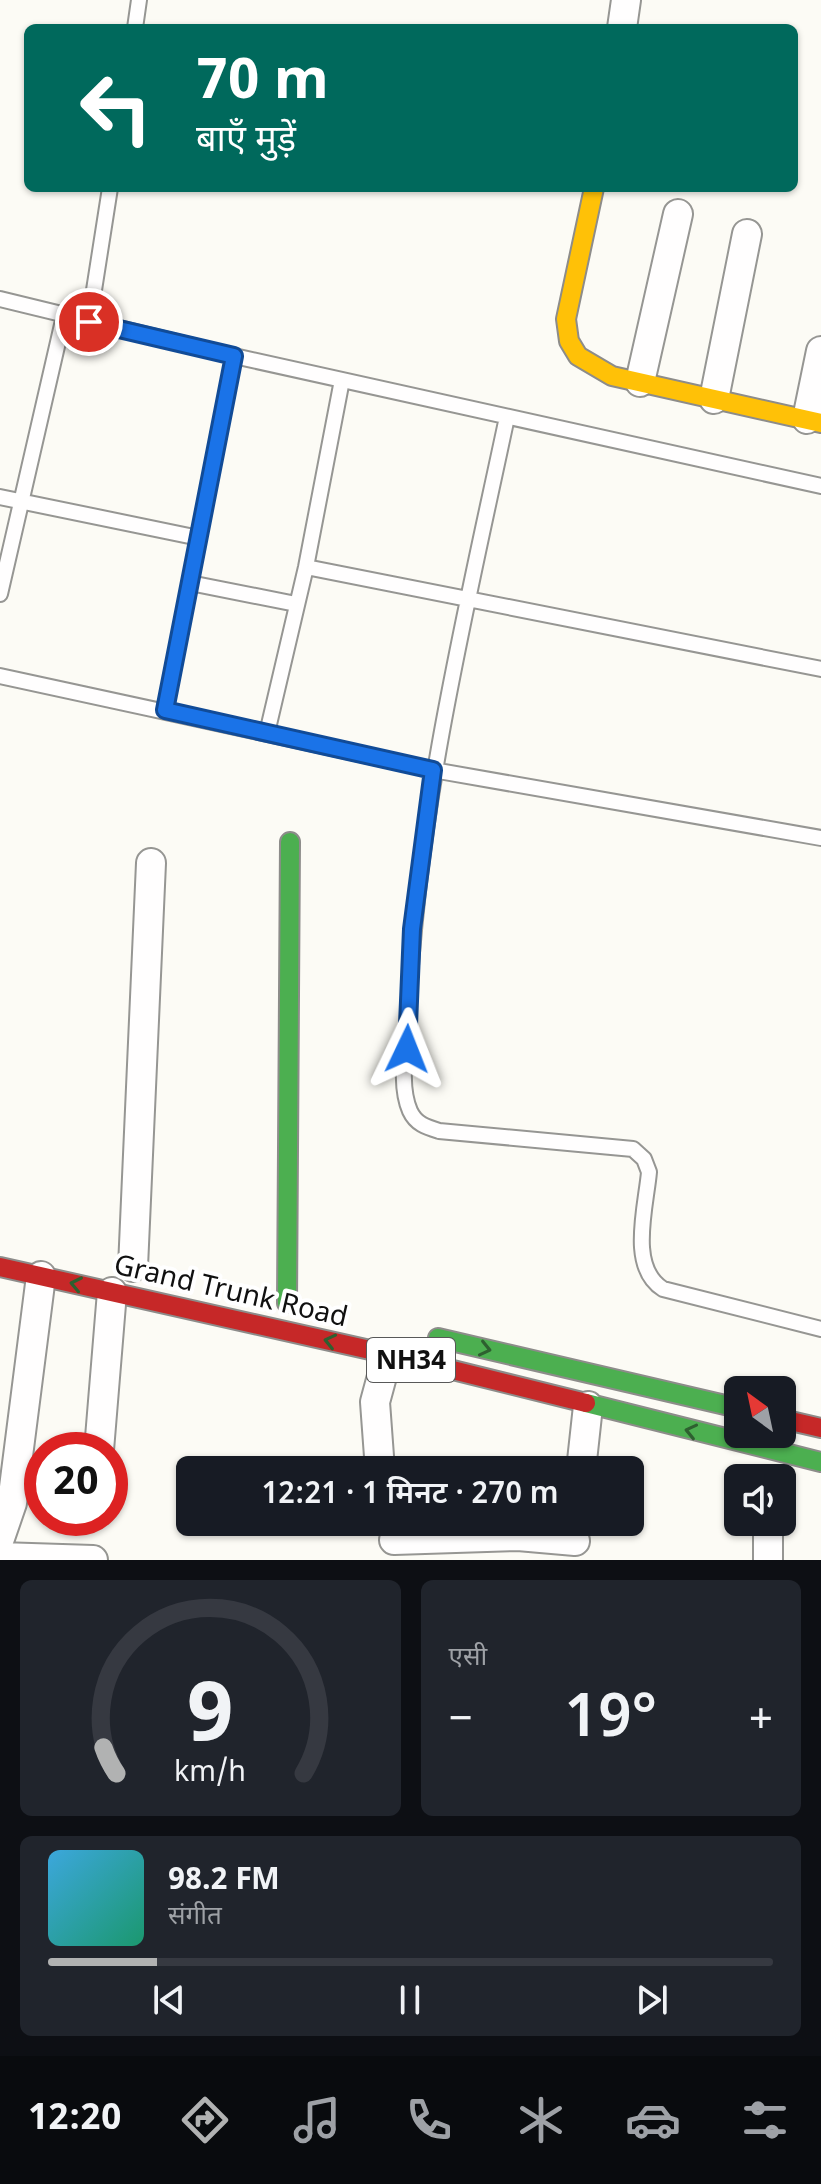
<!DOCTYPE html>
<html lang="hi">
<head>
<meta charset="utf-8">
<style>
	:root { --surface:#171b24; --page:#20242c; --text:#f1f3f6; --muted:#9ea1a6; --line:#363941; --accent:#b1b2b2 }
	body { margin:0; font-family:Georgia,"Noto Sans Devanagari",serif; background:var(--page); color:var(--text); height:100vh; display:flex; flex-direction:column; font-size:30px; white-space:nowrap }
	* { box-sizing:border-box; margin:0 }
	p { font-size:26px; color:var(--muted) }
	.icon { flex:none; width:44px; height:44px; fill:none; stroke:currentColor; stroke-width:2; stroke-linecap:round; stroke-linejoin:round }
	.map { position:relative; height:1560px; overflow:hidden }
	.side { display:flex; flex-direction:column; gap:20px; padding:20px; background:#0d0f14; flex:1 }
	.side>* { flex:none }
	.top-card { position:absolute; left:24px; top:24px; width:774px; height:168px; border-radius:12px; box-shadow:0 2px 6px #0004; background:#00695c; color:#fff; overflow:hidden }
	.needle { width:52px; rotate:327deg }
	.buttons { position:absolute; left:724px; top:1376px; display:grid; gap:16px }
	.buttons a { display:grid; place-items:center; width:72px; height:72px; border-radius:12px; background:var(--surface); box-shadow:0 2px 6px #0004; font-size:40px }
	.speed { position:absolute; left:24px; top:1432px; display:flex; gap:16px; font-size:40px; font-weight:700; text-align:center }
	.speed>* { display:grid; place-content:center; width:104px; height:104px; border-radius:50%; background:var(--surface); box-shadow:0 2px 6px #0004; line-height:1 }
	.speed .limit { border:12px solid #d22; background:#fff; color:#111 }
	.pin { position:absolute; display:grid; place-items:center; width:68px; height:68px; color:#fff; margin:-34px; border:4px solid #fff; border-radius:50%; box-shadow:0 2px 8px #0007 }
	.me { position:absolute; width:88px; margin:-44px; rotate:2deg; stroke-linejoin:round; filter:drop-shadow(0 0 6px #0008) }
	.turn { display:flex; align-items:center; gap:28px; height:168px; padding:0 40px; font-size:36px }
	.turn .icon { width:104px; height:104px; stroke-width:2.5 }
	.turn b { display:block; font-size:56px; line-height:68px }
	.big { font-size:60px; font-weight:600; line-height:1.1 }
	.side .tile { flex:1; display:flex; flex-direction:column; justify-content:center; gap:12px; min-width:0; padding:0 28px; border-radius:12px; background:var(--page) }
	.side .dial { align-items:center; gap:0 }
	.dial svg { height:208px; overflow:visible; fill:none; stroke:var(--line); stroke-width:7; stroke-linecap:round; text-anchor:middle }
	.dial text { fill:var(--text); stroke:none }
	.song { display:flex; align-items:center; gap:24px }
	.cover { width:96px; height:96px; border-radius:12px; background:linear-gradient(135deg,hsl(200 70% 55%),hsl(160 70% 35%)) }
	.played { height:8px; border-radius:4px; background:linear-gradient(90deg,var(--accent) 15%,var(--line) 15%) }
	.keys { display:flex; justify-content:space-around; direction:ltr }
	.heat { display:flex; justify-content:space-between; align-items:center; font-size:44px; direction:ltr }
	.side .tiles { flex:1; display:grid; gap:20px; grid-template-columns:1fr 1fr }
	.tile:last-child { grid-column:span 2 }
	.trip { position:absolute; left:176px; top:1456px; width:468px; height:80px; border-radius:12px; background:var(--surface); box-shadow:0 2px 6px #0004; font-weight:600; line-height:80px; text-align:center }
	.menu { display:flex; height:128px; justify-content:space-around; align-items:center; background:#090b0e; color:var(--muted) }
	.menu .icon { width:56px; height:56px }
	.menu .current { color:var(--accent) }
	.menu b { font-size:36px; color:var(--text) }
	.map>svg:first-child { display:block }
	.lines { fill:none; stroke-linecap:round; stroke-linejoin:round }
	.lane-casing { stroke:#969693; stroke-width:18 }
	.street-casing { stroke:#969693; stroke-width:32 }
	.fast-casing { stroke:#8d8c8a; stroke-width:22 }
	.slow-casing { stroke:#8d8c8a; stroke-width:22 }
	.jam-casing { stroke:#8d8c8a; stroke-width:22 }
	.lane { stroke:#fffefe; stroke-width:14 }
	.street { stroke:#fffefe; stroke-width:28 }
	.fast { stroke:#4caf50; stroke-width:18 }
	.slow { stroke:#ffc107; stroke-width:18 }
	.jam { stroke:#c62828; stroke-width:18 }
	.oneway { stroke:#2e6030 }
	.route-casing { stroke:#114b97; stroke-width:20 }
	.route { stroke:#1a73e8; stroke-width:14 }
	.labels { text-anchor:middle; stroke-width:8; stroke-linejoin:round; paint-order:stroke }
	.shield { fill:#fff; stroke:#585858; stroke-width:2 }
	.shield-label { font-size:26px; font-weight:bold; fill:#101010 }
	.street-label { font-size:28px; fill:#101010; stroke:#fff }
</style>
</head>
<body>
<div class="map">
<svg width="821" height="1560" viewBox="0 0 821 1560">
	<rect width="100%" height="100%" fill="#fcfbf5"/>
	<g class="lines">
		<g class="lane-casing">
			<path id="lane" d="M 135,28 L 139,0
				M 0,299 L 234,356 L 821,486
				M 89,322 L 110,188
				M 507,417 C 465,615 417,811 408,1015 C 407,1044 398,1084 410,1111 C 416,1124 426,1127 439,1131 L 633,1149 L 644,1159 L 649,1172 C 646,1207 628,1267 663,1289 L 821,1329
				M 0,497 L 199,538
				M 306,567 L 821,669
				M 190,583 L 296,604
				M 0,594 L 64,316
				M 0,676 L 433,770 L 821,838
				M 165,710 L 234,356
				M 267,733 L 306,567 L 342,380"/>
		</g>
		<g class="street-casing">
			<path id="street" d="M 622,28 L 626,0
				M 640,382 L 678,214
				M 714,399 L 747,234
				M 807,419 L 821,351
				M 133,1267 L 151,863
				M 99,1450 L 112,1292
				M 380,1470 L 375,1402 L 388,1354
				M 581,1470 L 588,1406
				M 0,1538 L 12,1503 L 41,1276
				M 394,1540 L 518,1536 L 575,1541
				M 0,1557 L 93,1560
				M 768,1560 L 768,1522"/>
		</g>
		<g class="fast-casing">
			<path id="fast" d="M 287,1303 L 290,842
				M 438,1338 L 738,1408
				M 586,1403 L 821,1462"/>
		</g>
		<g class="slow-casing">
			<path id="slow" d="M 594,188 L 566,319 L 569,341 L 578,356 L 612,376 L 821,423"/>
		</g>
		<g class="jam-casing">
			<path id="jam" d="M 0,1267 L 388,1354 L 586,1403
				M 782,1419 L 821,1428"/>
		</g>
		<use href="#lane" class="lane"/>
		<use href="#street" class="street"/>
		<use href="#fast" class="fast"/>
		<use href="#slow" class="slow"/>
		<use href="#jam" class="jam"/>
	</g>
	<defs><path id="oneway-chevron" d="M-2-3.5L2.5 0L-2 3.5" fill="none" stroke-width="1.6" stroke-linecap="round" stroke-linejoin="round" transform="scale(2)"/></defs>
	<g class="oneway">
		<use href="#oneway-chevron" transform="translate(76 1284) rotate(-168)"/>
		<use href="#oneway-chevron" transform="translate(330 1341) rotate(-167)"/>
		<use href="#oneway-chevron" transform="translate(485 1349) rotate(13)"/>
		<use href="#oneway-chevron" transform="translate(691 1431) rotate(-167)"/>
	</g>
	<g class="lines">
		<g class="route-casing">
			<path id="route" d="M 89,322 L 234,356 L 165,710 L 433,770 L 412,929 L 407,1049"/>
		</g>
		<use href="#route" class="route"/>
	</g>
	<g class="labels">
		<rect class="shield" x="367" y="1338" width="88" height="44" rx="6"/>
		<g class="shield-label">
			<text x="411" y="1369">NH34</text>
		</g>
		<g class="street-label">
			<text transform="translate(231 1290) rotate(13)" y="10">Grand Trunk Road</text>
		</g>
	</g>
</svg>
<div class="buttons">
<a><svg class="needle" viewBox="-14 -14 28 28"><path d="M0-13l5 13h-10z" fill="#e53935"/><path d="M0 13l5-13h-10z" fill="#9ea1a6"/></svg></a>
<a><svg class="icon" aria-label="sound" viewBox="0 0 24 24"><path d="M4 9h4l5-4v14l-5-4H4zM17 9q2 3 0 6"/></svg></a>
</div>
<div class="speed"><div class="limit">20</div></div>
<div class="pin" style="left:89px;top:322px;background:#d93025"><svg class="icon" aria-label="arrive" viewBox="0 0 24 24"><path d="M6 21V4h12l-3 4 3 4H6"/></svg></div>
<svg class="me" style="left:407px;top:1049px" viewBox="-20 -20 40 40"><path d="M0-17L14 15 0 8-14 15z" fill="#1a73e8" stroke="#fff" stroke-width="4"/></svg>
<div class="trip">12:21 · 1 मिनट · 270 m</div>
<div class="top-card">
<div class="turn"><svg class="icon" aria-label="left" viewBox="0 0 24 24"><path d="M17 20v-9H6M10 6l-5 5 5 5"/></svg><div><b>70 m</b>बाएँ मुड़ें</div></div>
</div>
</div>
<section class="side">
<div class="tiles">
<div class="tile dial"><svg viewBox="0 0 100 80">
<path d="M14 69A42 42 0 1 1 86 69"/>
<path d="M14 69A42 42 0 0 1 9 59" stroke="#b1b2b2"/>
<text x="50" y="56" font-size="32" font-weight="700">9</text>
<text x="50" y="72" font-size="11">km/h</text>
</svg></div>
<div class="tile"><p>एसी</p>
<div class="heat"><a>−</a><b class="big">19°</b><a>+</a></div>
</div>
<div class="tile">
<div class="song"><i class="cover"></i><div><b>98.2 FM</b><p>संगीत</p></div></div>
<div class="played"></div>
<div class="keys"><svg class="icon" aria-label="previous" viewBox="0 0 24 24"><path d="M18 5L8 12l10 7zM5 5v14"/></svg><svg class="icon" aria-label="pause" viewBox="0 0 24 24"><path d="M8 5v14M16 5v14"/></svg><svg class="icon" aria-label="next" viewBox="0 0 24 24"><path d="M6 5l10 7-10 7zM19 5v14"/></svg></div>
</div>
</div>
</section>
<nav class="menu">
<b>12:20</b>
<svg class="icon current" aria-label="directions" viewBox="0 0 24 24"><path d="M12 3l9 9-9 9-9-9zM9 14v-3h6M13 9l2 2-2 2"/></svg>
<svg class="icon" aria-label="music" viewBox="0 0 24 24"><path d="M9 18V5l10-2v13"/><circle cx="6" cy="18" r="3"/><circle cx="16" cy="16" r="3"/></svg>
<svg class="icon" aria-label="phone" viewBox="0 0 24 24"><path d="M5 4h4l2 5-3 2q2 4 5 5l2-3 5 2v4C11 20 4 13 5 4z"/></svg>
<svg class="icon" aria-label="climate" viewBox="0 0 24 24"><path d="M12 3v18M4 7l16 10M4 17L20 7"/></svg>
<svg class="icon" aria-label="car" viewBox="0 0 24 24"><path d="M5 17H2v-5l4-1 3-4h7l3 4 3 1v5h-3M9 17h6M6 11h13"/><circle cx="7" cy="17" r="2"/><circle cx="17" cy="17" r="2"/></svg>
<svg class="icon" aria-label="filters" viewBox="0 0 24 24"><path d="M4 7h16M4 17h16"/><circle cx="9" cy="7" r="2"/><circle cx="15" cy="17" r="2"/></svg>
</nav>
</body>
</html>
